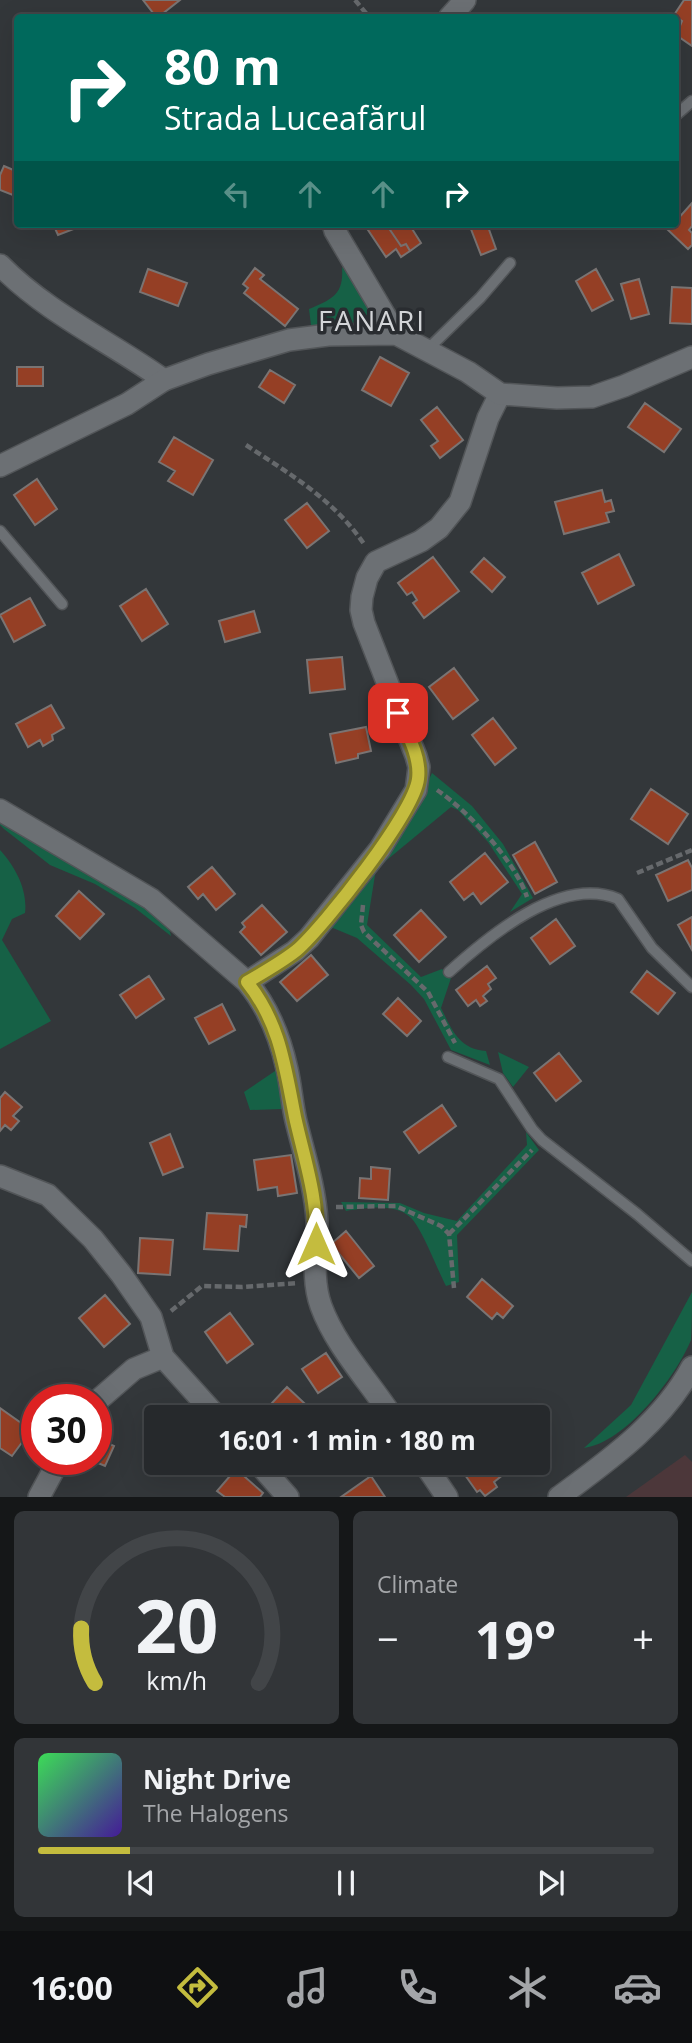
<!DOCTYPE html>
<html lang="en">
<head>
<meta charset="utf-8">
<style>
	:root { --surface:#26292c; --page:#323538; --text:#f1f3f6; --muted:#a4a6a9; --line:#424548; --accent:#c4bc3e }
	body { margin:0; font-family:"Open Sans",sans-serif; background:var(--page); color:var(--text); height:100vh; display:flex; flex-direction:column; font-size:26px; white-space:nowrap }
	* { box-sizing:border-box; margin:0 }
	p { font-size:23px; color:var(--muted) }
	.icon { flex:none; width:38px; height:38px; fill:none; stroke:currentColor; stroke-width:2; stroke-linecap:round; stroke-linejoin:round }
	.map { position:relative; height:1497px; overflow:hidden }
	.details { display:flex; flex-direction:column; gap:14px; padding:14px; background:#151718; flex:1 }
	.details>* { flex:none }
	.top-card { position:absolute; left:14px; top:14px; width:665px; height:214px; border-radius:7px; box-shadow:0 7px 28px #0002,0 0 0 2px var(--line); background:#00695c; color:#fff; overflow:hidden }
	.speed { position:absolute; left:21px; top:1384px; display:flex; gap:14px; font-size:35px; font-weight:700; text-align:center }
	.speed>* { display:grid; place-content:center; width:91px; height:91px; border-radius:50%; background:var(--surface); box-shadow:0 7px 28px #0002,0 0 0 2px var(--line); line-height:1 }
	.speed .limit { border:10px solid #d22; background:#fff; color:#111 }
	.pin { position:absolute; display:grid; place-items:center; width:60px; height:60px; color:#fff; margin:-30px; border-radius:14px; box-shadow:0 4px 10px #0006 }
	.me { position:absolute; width:77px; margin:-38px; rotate:0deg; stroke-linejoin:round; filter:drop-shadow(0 0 5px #0008) }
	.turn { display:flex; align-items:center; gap:24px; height:147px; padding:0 35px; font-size:32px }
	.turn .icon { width:91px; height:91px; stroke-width:2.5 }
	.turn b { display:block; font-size:49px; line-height:60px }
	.lanes { display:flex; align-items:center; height:66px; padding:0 35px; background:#0003; justify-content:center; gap:35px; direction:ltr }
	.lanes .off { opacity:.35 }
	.big { font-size:52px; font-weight:700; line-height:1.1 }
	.details .widget { flex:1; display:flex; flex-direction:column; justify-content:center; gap:10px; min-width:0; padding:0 24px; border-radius:10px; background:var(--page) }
	.details .dial { align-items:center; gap:0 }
	.dial svg { height:182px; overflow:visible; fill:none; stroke:var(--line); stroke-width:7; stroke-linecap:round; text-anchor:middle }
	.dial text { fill:var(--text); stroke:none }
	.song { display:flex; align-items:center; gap:21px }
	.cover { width:84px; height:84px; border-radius:10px; background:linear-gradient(135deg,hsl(130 70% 55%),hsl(260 70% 35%)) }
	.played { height:7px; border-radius:4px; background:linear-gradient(90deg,var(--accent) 15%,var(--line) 15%) }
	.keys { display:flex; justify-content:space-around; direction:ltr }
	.heat { display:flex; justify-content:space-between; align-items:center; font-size:38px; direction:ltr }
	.details .tiles { flex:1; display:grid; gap:14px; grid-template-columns:1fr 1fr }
	.widget:last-child { grid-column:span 2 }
	.trip { position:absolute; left:144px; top:1405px; width:406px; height:70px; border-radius:7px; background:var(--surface); box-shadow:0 7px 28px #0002,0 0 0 2px var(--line); font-weight:700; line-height:70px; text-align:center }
	.tabs { display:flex; height:112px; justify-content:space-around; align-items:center; background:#0f1012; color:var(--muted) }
	.tabs .icon { width:49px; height:49px }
	.tabs .active { color:var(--accent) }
	.tabs b { font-size:32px; color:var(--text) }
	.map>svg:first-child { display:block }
	.industrial { fill:#4c373a }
	.green { fill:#166146 }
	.building { fill:#953f25; stroke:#7a7473; stroke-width:2 }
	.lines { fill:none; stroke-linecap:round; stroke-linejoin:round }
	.lane-casing { stroke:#525558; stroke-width:13 }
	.street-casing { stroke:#525558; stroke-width:24 }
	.secondary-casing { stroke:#525558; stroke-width:24 }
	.path { stroke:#66696c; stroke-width:4.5; stroke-dasharray:7 3.5; stroke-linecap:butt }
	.lane { stroke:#6c7074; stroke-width:10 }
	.street { stroke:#6c7074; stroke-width:21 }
	.secondary { stroke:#6c7074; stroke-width:21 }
	.route-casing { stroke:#7f7a28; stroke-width:18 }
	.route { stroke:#c4bc3e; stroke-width:12 }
	.labels { text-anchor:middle; stroke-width:7; stroke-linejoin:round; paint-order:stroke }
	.quarter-label { font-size:28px; letter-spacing:2px; fill:#d3d5d8; stroke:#292c30 }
</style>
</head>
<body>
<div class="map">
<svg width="692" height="1497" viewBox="0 0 692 1497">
	<rect width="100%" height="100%" fill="#33373a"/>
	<path class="industrial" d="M 685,1455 L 692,1462 L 692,1497 L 626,1497 Z"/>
	<path class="green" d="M 342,267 L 366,297 L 371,309 C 363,332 331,325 311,325 L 309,309 C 332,299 344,295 342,267 Z
		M 432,773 L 472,806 L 503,844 L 533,898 L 510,912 L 522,894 L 488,842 L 458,810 L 451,807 L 376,869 L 367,925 L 421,977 L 442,969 L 451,978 L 441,1008 C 452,1030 459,1049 486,1051 L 490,1065 L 451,1050 L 424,999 L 411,985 L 357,938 L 333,928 L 307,948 L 414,811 Z
		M 0,816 L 168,923 L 171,936 L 135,908 L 95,884 L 50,865 L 4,829 L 0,825 Z
		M 0,850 C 15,866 28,890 25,913 L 12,919 L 2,940 L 51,1021 L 0,1049 Z
		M 498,1052 L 529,1067 L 513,1087 L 503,1073 Z
		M 278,1069 L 282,1109 L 250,1110 L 244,1092 Z
		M 526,1132 L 539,1150 L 457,1235 L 459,1282 L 446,1286 C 438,1271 421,1226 410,1217 C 394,1203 365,1208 346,1211 L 341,1202 L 400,1203 L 424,1213 L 457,1221 L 527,1145 Z
		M 692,1292 C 692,1306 692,1327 691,1340 C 676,1377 625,1443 584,1448 L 631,1405 Z"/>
	<path class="building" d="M 143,0 L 180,0 L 157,18 Z
		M 684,0 L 692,0 L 692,46 L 676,35 L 682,21 L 674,15 Z
		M 4,166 L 18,172 L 18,197 L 0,190 L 0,175 Z
		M 692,203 L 692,226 L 689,230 L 692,233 L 692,245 L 688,249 L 668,230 Z
		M 53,224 L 84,224 L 84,225 L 58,235 Z
		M 377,224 L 386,224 L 401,246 L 406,244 L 410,251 L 401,257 L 396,249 L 386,257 L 368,230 Z
		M 386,224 L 409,224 L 421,243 L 410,251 L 406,244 L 401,246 Z
		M 469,224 L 487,224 L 496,249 L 481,255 Z
		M 255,268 L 264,275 L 260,279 L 298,309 L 285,326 L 244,293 L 248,288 L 243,284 Z
		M 148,269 L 187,283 L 178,306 L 140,292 Z
		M 596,269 L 613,300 L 592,311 L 576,281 Z
		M 639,279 L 649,314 L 631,319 L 621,284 Z
		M 672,287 L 692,288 L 692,324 L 670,323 Z
		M 380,357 L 409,373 L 391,406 L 362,390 Z
		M 17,367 L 43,367 L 43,386 L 17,386 Z
		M 270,370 L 295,385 L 284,403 L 259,387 Z
		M 645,403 L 681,429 L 664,452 L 628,427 Z
		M 437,407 L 463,440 L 440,458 L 431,446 L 438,441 L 421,420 Z
		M 174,437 L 213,460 L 193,495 L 168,481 L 175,471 L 159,462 Z
		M 37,479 L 57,509 L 35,525 L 14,495 Z
		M 602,490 L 605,502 L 611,500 L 614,511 L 606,513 L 609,522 L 564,534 L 555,502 Z
		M 307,503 L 329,531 L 307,548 L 285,520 Z
		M 619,554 L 634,585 L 598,604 L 582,573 Z
		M 433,557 L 459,591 L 424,618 L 413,603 L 417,600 L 412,592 L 407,595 L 398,583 Z
		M 484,558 L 505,577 L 492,592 L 471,572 Z
		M 146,589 L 168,624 L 142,641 L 120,606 Z
		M 30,598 L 45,625 L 14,642 L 0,615 Z
		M 254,611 L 260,632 L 225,642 L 219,621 Z
		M 342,657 L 345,689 L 310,693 L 307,660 Z
		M 454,668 L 478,700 L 453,719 L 429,687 Z
		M 51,705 L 64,728 L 52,735 L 53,740 L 43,746 L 40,740 L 28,747 L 16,724 Z
		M 493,718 L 516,748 L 495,765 L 472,735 Z
		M 366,727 L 371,751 L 358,754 L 358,758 L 336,763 L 330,734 Z
		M 651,789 L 688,814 L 668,844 L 631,819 Z
		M 535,842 L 557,882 L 535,894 L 513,855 Z
		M 485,853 L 508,882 L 481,904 L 473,893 L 464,900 L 450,882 Z
		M 688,860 L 692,868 L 692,890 L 668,901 L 656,875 Z
		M 212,867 L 235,894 L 216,910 L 203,894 L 198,899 L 188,887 Z
		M 79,891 L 104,914 L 80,939 L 56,916 Z
		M 262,905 L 287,932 L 261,955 L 240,932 L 245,927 L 242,923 Z
		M 421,910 L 446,937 L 419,962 L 394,935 Z
		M 692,917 L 692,950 L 678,925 Z
		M 556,919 L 575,946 L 550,964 L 531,938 Z
		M 311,955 L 328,975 L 297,1001 L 280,982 Z
		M 487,966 L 496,978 L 488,984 L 491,989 L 483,996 L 487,1001 L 480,1006 L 476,1000 L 468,1006 L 456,990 Z
		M 647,971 L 675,993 L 658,1014 L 631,992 Z
		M 149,976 L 164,999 L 136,1018 L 120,995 Z
		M 398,998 L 421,1021 L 407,1036 L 383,1014 Z
		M 222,1004 L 235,1030 L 209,1044 L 195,1018 Z
		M 559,1053 L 581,1081 L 556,1101 L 534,1073 Z
		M 5,1092 L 22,1107 L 13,1116 L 19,1121 L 11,1130 L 5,1125 L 0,1131 L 0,1098 Z
		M 442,1105 L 456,1126 L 419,1153 L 404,1132 Z
		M 170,1134 L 183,1167 L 163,1175 L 150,1143 Z
		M 291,1155 L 297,1193 L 278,1196 L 277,1187 L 258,1190 L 254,1160 Z
		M 371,1167 L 390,1169 L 388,1200 L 359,1198 L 360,1178 L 371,1179 Z
		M 207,1213 L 247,1215 L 246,1227 L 240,1226 L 238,1251 L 204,1249 Z
		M 346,1231 L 374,1266 L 359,1278 L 331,1244 Z
		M 140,1238 L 173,1240 L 170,1275 L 138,1273 Z
		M 482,1279 L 513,1306 L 503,1318 L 497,1313 L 492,1319 L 467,1297 Z
		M 105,1295 L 130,1324 L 104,1347 L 79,1318 Z
		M 230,1313 L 253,1344 L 227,1363 L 205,1332 Z
		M 326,1353 L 342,1377 L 318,1393 L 302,1369 Z
		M 287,1387 L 319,1417 L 318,1418 L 287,1418 L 272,1403 Z
		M 0,1408 L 31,1430 L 12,1456 L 0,1448 Z
		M 96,1438 L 114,1446 L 105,1466 L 91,1460 L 96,1460 Z
		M 461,1463 L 496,1463 L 504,1474 L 494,1482 L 497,1487 L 485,1496 L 480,1490 L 477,1492 L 458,1465 Z
		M 236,1469 L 263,1493 L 260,1497 L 225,1497 L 217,1491 Z
		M 371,1476 L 385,1497 L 341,1497 Z"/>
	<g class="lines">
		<g class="lane-casing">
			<path id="lane" d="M 676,115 L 692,101
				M 428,349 L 480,298 L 510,263
				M 0,531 L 62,604
				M 449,972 C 489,936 561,875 618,899 L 652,948 L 692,987
				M 448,1057 L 499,1079 L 532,1129 L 542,1140 L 637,1214 L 692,1261"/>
		</g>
		<g class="street-casing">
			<path id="street" d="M 449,18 L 465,0
				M 333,224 L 335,231 L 396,334
				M 0,265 C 47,313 109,341 164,380
				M 0,810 L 151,899 L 247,982 C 268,1007 280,1037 287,1069 C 291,1086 292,1104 296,1121 C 304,1154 315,1187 317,1221 C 317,1250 311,1278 321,1306 C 336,1347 369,1381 393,1418
				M 247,982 L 295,951 L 309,938 L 380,849 L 416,790 L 419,767 L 416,756 L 364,623 L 361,610 L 362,597 L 367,578 L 376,562 L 421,541 L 439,528 L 460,502 L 488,418 L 500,394
				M 0,1176 L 48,1195 L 93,1239 L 121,1274 L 151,1317 L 163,1357 L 218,1418
				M 96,1402 L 134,1369 L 163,1357
				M 258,1463 L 288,1497
				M 424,1463 L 447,1497
				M 39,1497 L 59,1460"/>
		</g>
		<g class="secondary-casing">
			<path id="secondary" d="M 0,466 L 127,404 L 164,380 L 208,364 L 289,340 L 328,335 L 396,334 L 468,372 L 500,394 L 557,398 L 592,397 L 624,386 L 692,357
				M 559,1497 C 609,1460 662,1423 692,1367"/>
		</g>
		<path class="path" d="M 355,0 L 370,18
			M 246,445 C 290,474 334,500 364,544
			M 437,790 C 469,812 515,861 527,897
			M 637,873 L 692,850
			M 363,905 L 361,925 L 364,932 L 428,992 L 455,1043
			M 336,1207 L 396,1206 L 441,1226 L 449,1234 L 454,1288
			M 449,1234 L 532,1150
			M 171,1311 L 202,1286 L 242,1287 L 297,1283"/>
		<use href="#lane" class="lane"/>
		<use href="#street" class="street"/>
		<use href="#secondary" class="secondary"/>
	</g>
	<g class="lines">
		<g class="route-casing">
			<path id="route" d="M 316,1244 C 318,1197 305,1162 295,1117 C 285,1067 280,1023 247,982 C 264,972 282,962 297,950 C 325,925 414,813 418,779 C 421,757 407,733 398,713"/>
		</g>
		<use href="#route" class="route"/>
	</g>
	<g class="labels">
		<g class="quarter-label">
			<text x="372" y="331">FANARI</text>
		</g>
	</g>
</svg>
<div class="speed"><div class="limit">30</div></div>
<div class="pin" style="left:398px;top:713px;background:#d93025"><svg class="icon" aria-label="arrive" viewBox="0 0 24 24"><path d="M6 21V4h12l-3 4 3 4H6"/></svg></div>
<svg class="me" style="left:316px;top:1244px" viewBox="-20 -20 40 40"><path d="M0-17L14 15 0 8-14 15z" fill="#c4bc3e" stroke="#fff" stroke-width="4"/></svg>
<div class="trip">16:01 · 1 min · 180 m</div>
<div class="top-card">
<div class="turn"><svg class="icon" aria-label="right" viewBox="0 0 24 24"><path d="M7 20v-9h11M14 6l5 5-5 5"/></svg><div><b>80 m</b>Strada Luceafărul</div></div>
<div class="lanes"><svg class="icon off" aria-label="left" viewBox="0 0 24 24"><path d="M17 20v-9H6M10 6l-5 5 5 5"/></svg><svg class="icon off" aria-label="ahead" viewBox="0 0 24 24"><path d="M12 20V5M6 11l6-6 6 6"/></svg><svg class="icon off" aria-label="ahead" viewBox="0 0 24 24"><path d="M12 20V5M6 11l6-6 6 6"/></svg><svg class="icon" aria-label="right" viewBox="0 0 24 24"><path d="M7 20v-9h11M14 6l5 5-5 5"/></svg></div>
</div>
</div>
<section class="details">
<div class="tiles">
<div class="widget dial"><svg viewBox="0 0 100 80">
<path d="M14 69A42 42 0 1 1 86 69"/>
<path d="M14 69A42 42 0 0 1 8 45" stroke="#c4bc3e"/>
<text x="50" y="56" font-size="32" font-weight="700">20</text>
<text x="50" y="72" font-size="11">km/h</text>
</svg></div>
<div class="widget"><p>Climate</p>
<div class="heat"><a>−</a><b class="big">19°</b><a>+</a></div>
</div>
<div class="widget">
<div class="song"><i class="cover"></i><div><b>Night Drive</b><p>The Halogens</p></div></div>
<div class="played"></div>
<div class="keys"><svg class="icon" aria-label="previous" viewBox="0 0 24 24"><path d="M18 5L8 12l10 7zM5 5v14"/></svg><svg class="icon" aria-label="pause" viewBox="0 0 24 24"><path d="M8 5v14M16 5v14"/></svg><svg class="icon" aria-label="next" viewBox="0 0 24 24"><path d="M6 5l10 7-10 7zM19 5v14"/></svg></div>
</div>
</div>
</section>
<nav class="tabs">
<b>16:00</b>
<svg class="icon active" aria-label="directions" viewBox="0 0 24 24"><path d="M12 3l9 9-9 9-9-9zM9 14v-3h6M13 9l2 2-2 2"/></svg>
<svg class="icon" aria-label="music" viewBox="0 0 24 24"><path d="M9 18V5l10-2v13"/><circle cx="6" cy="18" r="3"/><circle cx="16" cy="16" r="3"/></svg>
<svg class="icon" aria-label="phone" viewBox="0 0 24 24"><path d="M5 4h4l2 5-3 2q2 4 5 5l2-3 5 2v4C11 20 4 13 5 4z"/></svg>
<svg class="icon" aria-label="climate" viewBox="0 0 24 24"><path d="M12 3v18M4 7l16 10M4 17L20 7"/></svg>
<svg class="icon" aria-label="car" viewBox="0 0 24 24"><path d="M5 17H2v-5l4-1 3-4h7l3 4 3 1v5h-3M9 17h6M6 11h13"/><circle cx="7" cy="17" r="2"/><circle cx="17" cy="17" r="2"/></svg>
</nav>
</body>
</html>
